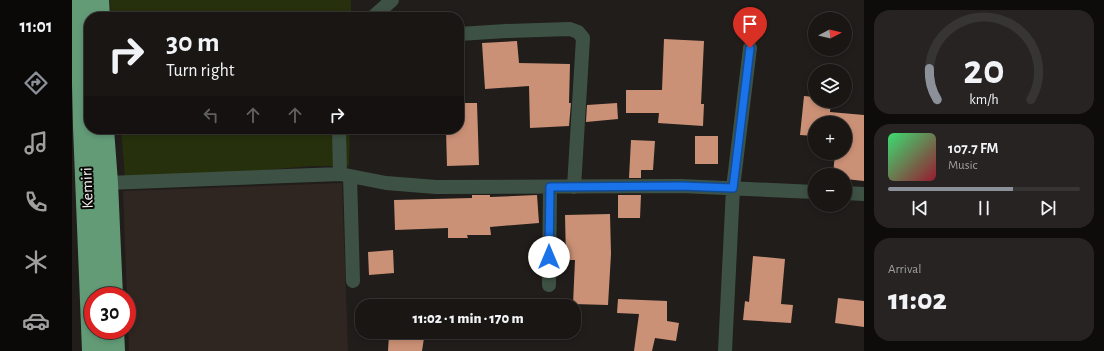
<!DOCTYPE html>
<html lang="en">
<head>
<meta charset="utf-8">
<style>
	:root { --surface:#191614; --page:#262322; --text:#f1f3f6; --muted:#9f9fa0; --line:#373534; --accent:#8c9099 }
	body { margin:0; font-family:"Alegreya Sans",sans-serif; background:var(--page); color:var(--text); height:100vh; display:flex; flex-direction:column; font-size:15px; white-space:nowrap }
	* { box-sizing:border-box; margin:0 }
	p { font-size:13px; color:var(--muted) }
	.icon { flex:none; width:22px; height:22px; fill:none; stroke:currentColor; stroke-width:2; stroke-linecap:round; stroke-linejoin:round }
	.map { position:relative; flex:1; overflow:hidden }
	.side { display:flex; flex-direction:column; gap:10px; padding:10px; background:#0e0c0b; width:240px }
	.side>* { flex:none }
	.top-card { position:absolute; left:12px; top:12px; width:380px; height:122px; border-radius:16px; box-shadow:0 2px 6px #0003,0 0 0 1px var(--line); background:#191614; color:var(--text); overflow:hidden }
	.needle { width:26px; rotate:83deg }
	.controls { position:absolute; left:736px; top:12px; display:grid; gap:8px }
	.controls a { display:grid; place-items:center; width:44px; height:44px; border-radius:50%; background:var(--surface); box-shadow:0 2px 6px #0003,0 0 0 1px var(--line); font-size:20px }
	.speed { position:absolute; left:12px; top:287px; display:flex; gap:8px; font-size:20px; font-weight:700; text-align:center }
	.speed>* { display:grid; place-content:center; width:52px; height:52px; border-radius:50%; background:var(--surface); box-shadow:0 2px 6px #0003,0 0 0 1px var(--line); line-height:1 }
	.speed .limit { border:6px solid #d22; background:#fff; color:#111 }
	.pin { position:absolute; display:grid; place-items:center; width:34px; height:34px; color:#fff; margin:-41px -17px; border-radius:50% 50% 50% 0; rotate:-45deg; box-shadow:0 0 4px #0007 }
	.pin .icon { rotate:45deg }
	.me { position:absolute; width:44px; margin:-22px; rotate:0deg; stroke-linejoin:round; filter:drop-shadow(0 0 3px #0008) }
	.turn { display:flex; align-items:center; gap:14px; height:84px; padding:0 16px; font-size:18px }
	.turn .icon { width:52px; height:52px; stroke-width:2.5 }
	.turn b { display:block; font-size:28px; line-height:34px }
	.lanes { display:flex; align-items:center; height:38px; padding:0 16px; background:#0003; justify-content:center; gap:20px; direction:ltr }
	.lanes .off { opacity:.35 }
	.big { font-size:30px; font-weight:800; line-height:1.1 }
	.side .card { flex:1; display:flex; flex-direction:column; justify-content:center; gap:6px; min-width:0; padding:0 14px; border-radius:16px; background:var(--page) }
	.side .dial { align-items:center; gap:0 }
	.dial svg { height:104px; overflow:visible; fill:none; stroke:var(--line); stroke-width:7; stroke-linecap:round; text-anchor:middle }
	.dial text { fill:var(--text); stroke:none }
	.song { display:flex; align-items:center; gap:12px }
	.cover { width:48px; height:48px; border-radius:6px; background:linear-gradient(135deg,hsl(140 70% 55%),hsl(350 70% 35%)) }
	.played { height:4px; border-radius:2px; background:linear-gradient(90deg,var(--accent) 65%,var(--line) 65%) }
	.keys { display:flex; justify-content:space-around; direction:ltr }
	.trip { position:absolute; left:283px; top:299px; width:226px; height:40px; border-radius:16px; background:var(--surface); box-shadow:0 2px 6px #0003,0 0 0 1px var(--line); font-weight:800; line-height:40px; text-align:center }
	main { display:flex; flex:1; min-height:0 }
	.dock { display:flex; flex-direction:column; width:72px; justify-content:space-around; align-items:center; background:#0a0908; color:var(--muted) }
	.dock .icon { width:28px; height:28px }
	.dock .current { color:var(--accent) }
	.dock b { font-size:18px; color:var(--text) }
	.map>svg:first-child { display:block }
	.built { fill:#2f2521 }
	.green { fill:#26300d }
	.building { fill:#cb9176 }
	.lines { fill:none; stroke-linecap:round; stroke-linejoin:round }
	.street { stroke:#3d5244; stroke-width:14 }
	.highway { stroke:#639b77; stroke-width:22 }
	.route-casing { stroke:#114b97; stroke-width:10 }
	.route { stroke:#1a73e8; stroke-width:7 }
	.labels { text-anchor:middle; stroke-width:4; stroke-linejoin:round; paint-order:stroke }
	.street-label { font-size:16px; fill:#f2efee; stroke:#090807 }
</style>
</head>
<body>
<main>
<nav class="dock">
<b>11:01</b>
<svg class="icon current" aria-label="directions" viewBox="0 0 24 24"><path d="M12 3l9 9-9 9-9-9zM9 14v-3h6M13 9l2 2-2 2"/></svg>
<svg class="icon" aria-label="music" viewBox="0 0 24 24"><path d="M9 18V5l10-2v13"/><circle cx="6" cy="18" r="3"/><circle cx="16" cy="16" r="3"/></svg>
<svg class="icon" aria-label="phone" viewBox="0 0 24 24"><path d="M5 4h4l2 5-3 2q2 4 5 5l2-3 5 2v4C11 20 4 13 5 4z"/></svg>
<svg class="icon" aria-label="climate" viewBox="0 0 24 24"><path d="M12 3v18M4 7l16 10M4 17L20 7"/></svg>
<svg class="icon" aria-label="car" viewBox="0 0 24 24"><path d="M5 17H2v-5l4-1 3-4h7l3 4 3 1v5h-3M9 17h6M6 11h13"/><circle cx="7" cy="17" r="2"/><circle cx="17" cy="17" r="2"/></svg>
</nav>
<div class="map">
<svg width="792" height="351" viewBox="0 0 792 351">
	<rect width="100%" height="100%" fill="#211d1b"/>
	<path class="built" d="M 270,183 L 276,351 L 57,351 L 51,191 Z"/>
	<path class="green" d="M 38,0 L 279,0 L 279,17 L 39,17 Z
		M 49,129 L 278,129 L 277,166 L 239,166 L 158,173 L 53,178 Z"/>
	<path class="building" d="M 592,39 L 632,41 L 629,104 L 632,104 L 631,126 L 586,123 L 587,113 L 554,113 L 554,90 L 590,90 Z
		M 445,41 L 447,63 L 498,64 L 497,103 L 499,103 L 497,126 L 458,128 L 457,86 L 413,89 L 410,43 Z
		M 732,96 L 743,97 L 743,101 L 759,101 L 758,112 L 792,115 L 792,181 L 773,179 L 773,175 L 761,175 L 763,153 L 773,153 L 773,123 L 743,123 L 743,136 L 728,135 Z
		M 387,103 L 405,103 L 407,165 L 375,166 L 374,129 L 387,129 Z
		M 545,103 L 546,119 L 514,122 L 515,105 Z
		M 623,136 L 646,136 L 646,164 L 623,164 Z
		M 559,140 L 583,141 L 581,170 L 569,170 L 569,178 L 557,178 Z
		M 400,195 L 418,195 L 418,197 L 465,195 L 467,223 L 418,227 L 419,235 L 395,235 L 396,238 L 376,238 L 376,228 L 323,230 L 322,200 L 400,198 Z
		M 546,195 L 569,195 L 568,218 L 546,218 Z
		M 538,214 L 539,254 L 536,305 L 501,304 L 503,260 L 494,260 L 493,215 Z
		M 321,250 L 322,273 L 297,275 L 296,252 Z
		M 681,256 L 713,259 L 709,304 L 721,305 L 719,323 L 671,320 L 673,301 L 677,302 Z
		M 766,298 L 792,301 L 792,327 L 763,323 Z
		M 546,299 L 595,301 L 595,321 L 607,323 L 604,341 L 583,338 L 580,351 L 562,351 L 567,314 L 545,313 Z
		M 317,335 L 352,338 L 350,351 L 316,351 Z"/>
	<g class="lines">
		<path class="street" d="M 301,17 L 320,0
			M 387,34 L 434,31 L 498,29 L 506,32 L 511,38 L 502,187
			M 267,129 L 268,174
			M 278,176 L 281,281
			M 35,183 L 268,174 L 314,183 L 364,187 L 609,186 L 743,192
			M 773,193 L 792,194
			M 477,285 L 478,187
			M 653,351 L 661,188 L 678,48"/>
		<path class="highway" d="M 9,0 L 12,127 L 21,351
			M 26,0 L 27,17
			M 31,129 L 35,183 L 40,296
			M 41,330 L 42,351"/>
	</g>
	<g class="lines">
		<g class="route-casing">
			<path id="route" d="M 477,257 L 478,187 L 609,186 L 661,188 L 678,48"/>
		</g>
		<use href="#route" class="route"/>
	</g>
	<g class="labels">
		<g class="street-label">
			<text transform="translate(14 188) rotate(-92)" y="6">Kemiri</text>
		</g>
	</g>
</svg>
<div class="controls">
<a><svg class="needle" viewBox="-14 -14 28 28"><path d="M0-13l5 13h-10z" fill="#e53935"/><path d="M0 13l5-13h-10z" fill="#9f9fa0"/></svg></a>
<a><svg class="icon" aria-label="layers" viewBox="0 0 24 24"><path d="M12 4l9 5-9 5-9-5zM3 14l9 5 9-5"/></svg></a>
<a>+</a>
<a>−</a>
</div>
<div class="speed"><div class="limit">30</div></div>
<div class="pin" style="left:678px;top:48px;background:#d93025"><svg class="icon" aria-label="arrive" viewBox="0 0 24 24"><path d="M6 21V4h12l-3 4 3 4H6"/></svg></div>
<svg class="me" style="left:477px;top:257px" viewBox="-20 -20 40 40"><circle r="19" fill="#fff"/><path d="M0-13L10 11 0 6-10 11z" fill="#1a73e8"/></svg>
<div class="trip">11:02 · 1 min · 170 m</div>
<div class="top-card">
<div class="turn"><svg class="icon" aria-label="right" viewBox="0 0 24 24"><path d="M7 20v-9h11M14 6l5 5-5 5"/></svg><div><b>30 m</b>Turn right</div></div>
<div class="lanes"><svg class="icon off" aria-label="left" viewBox="0 0 24 24"><path d="M17 20v-9H6M10 6l-5 5 5 5"/></svg><svg class="icon off" aria-label="ahead" viewBox="0 0 24 24"><path d="M12 20V5M6 11l6-6 6 6"/></svg><svg class="icon off" aria-label="ahead" viewBox="0 0 24 24"><path d="M12 20V5M6 11l6-6 6 6"/></svg><svg class="icon" aria-label="right" viewBox="0 0 24 24"><path d="M7 20v-9h11M14 6l5 5-5 5"/></svg></div>
</div>
</div>
<section class="side">
<div class="card dial"><svg viewBox="0 0 100 80">
<path d="M14 69A42 42 0 1 1 86 69"/>
<path d="M14 69A42 42 0 0 1 8 45" stroke="#8c9099"/>
<text x="50" y="56" font-size="32" font-weight="700">20</text>
<text x="50" y="72" font-size="11">km/h</text>
</svg></div>
<div class="card">
<div class="song"><i class="cover"></i><div><b>107.7 FM</b><p>Music</p></div></div>
<div class="played"></div>
<div class="keys"><svg class="icon" aria-label="previous" viewBox="0 0 24 24"><path d="M18 5L8 12l10 7zM5 5v14"/></svg><svg class="icon" aria-label="pause" viewBox="0 0 24 24"><path d="M8 5v14M16 5v14"/></svg><svg class="icon" aria-label="next" viewBox="0 0 24 24"><path d="M6 5l10 7-10 7zM19 5v14"/></svg></div>
</div>
<div class="card"><p>Arrival</p><b class="big">11:02</b></div>
</section>
</main>
</body>
</html>
